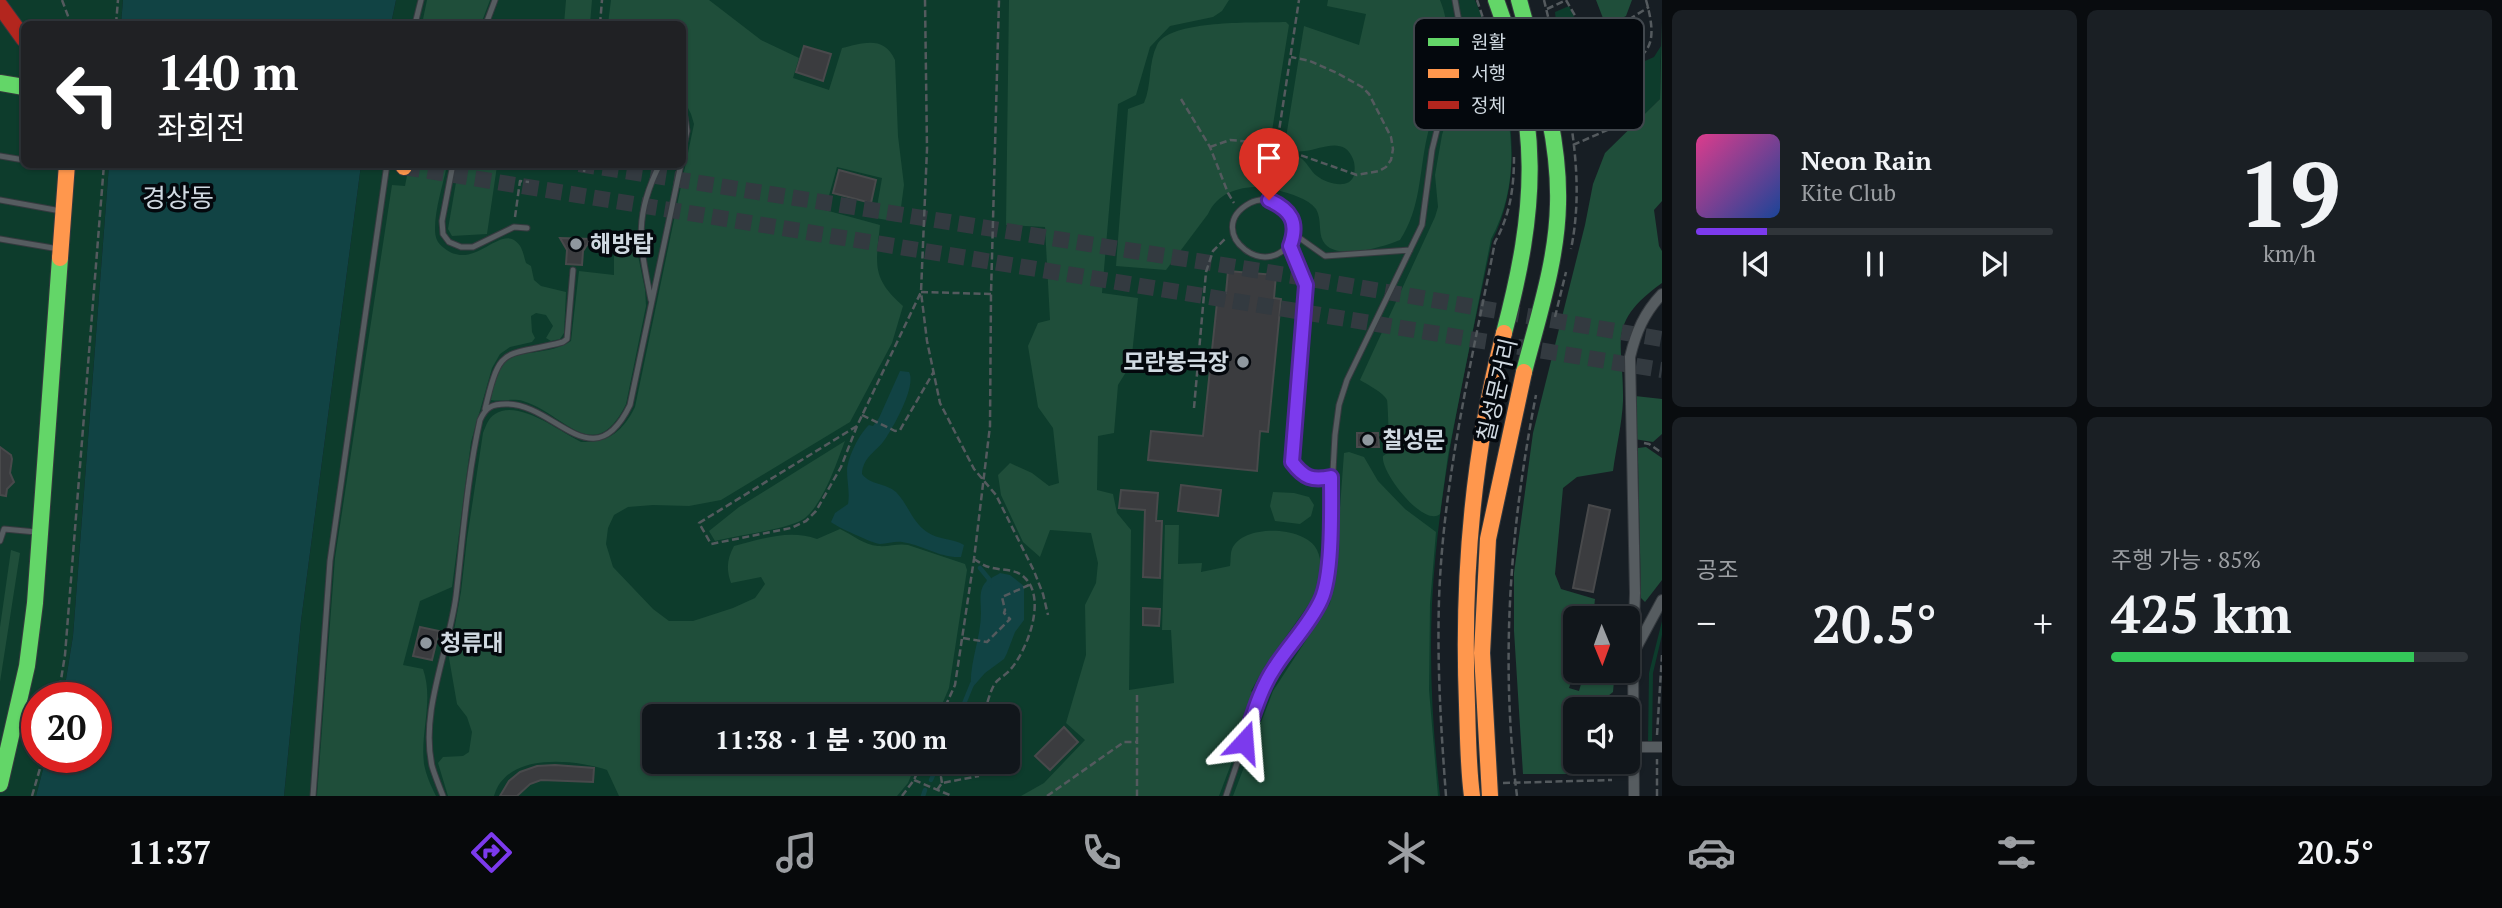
<!DOCTYPE html>
<html lang="ko">
<head>
<meta charset="utf-8">
<style>
	:root { --surface:#11161b; --page:#1a1f24; --text:#f1f3f6; --muted:#9c9fa3; --line:#30353a; --accent:#7c3aed }
	body { margin:0; font-family:"PT Serif","Noto Sans KR",serif; background:var(--page); color:var(--text); height:100vh; display:flex; flex-direction:column; font-size:26px; white-space:nowrap }
	* { box-sizing:border-box; margin:0 }
	p { font-size:23px; color:var(--muted) }
	.icon { flex:none; width:38px; height:38px; fill:none; stroke:currentColor; stroke-width:2; stroke-linecap:round; stroke-linejoin:round }
	.map { position:relative; flex:1; overflow:hidden }
	.panel { display:flex; flex-direction:column; gap:10px; padding:10px; background:#090c0f; width:840px }
	.panel>* { flex:none }
	.guide { position:absolute; left:21px; top:21px; width:665px; height:147px; border-radius:10px; box-shadow:0 2px 5px #0004,0 0 0 2px var(--line); background:#202124; color:#fff; overflow:hidden }
	.needle { width:46px; rotate:179deg }
	.tools { position:absolute; left:1563px; top:606px; display:grid; gap:14px }
	.tools a { display:grid; place-items:center; width:77px; height:77px; border-radius:10px; background:var(--surface); box-shadow:0 2px 5px #0004,0 0 0 2px var(--line); font-size:35px }
	.speed { position:absolute; left:21px; top:682px; display:flex; gap:14px; font-size:35px; font-weight:700; text-align:center }
	.speed>* { display:grid; place-content:center; width:91px; height:91px; border-radius:50%; background:var(--surface); box-shadow:0 2px 5px #0004,0 0 0 2px var(--line); line-height:1 }
	.speed .limit { border:10px solid #d22; background:#fff; color:#111 }
	.pin { position:absolute; display:grid; place-items:center; width:60px; height:60px; color:#fff; margin:-72px -30px; border-radius:50% 50% 50% 0; rotate:-45deg; box-shadow:0 0 7px #0007 }
	.pin .icon { rotate:45deg }
	.me { position:absolute; width:77px; margin:-38px; rotate:19deg; stroke-linejoin:round; filter:drop-shadow(0 0 5px #0008) }
	.turn { display:flex; align-items:center; gap:24px; height:147px; padding:0 21px; font-size:32px }
	.turn .icon { width:91px; height:91px; stroke-width:2.5 }
	.turn b { display:block; font-size:49px; line-height:60px }
	.big { font-size:52px; font-weight:800; line-height:1.1 }
	.panel .tile { flex:1; display:flex; flex-direction:column; justify-content:center; gap:10px; min-width:0; padding:0 24px; border-radius:10px; background:var(--page) }
	.panel .dial { align-items:center; gap:0 }
	.dial b { font-size:91px; line-height:1 }
	.song { display:flex; align-items:center; gap:21px }
	.cover { width:84px; height:84px; border-radius:10px; background:linear-gradient(135deg,hsl(330 70% 55%),hsl(220 70% 35%)) }
	.played { height:7px; border-radius:4px; background:linear-gradient(90deg,var(--accent) 20%,var(--line) 20%) }
	.keys { display:flex; justify-content:space-around; direction:ltr }
	.heat { display:flex; justify-content:space-between; align-items:center; font-size:38px; direction:ltr }
	.charge { height:10px; border-radius:5px; background:linear-gradient(90deg,#34c759 85%,var(--line) 0) }
	.panel .tiles { flex:1; display:grid; gap:10px; grid-template-columns:repeat(2,1fr) }
	.trip { position:absolute; left:642px; top:704px; width:378px; height:70px; border-radius:10px; background:var(--surface); box-shadow:0 2px 5px #0004,0 0 0 2px var(--line); font-weight:800; line-height:70px; text-align:center }
	.tabs { display:flex; height:112px; justify-content:space-around; align-items:center; background:#07090b; color:var(--muted) }
	.tabs .icon { width:49px; height:49px }
	.tabs .on { color:var(--accent) }
	.tabs b { font-size:32px; color:var(--text) }
	main { display:flex; flex:1; min-height:0 }
	.map>svg:first-child { display:block }
	.green { fill:#0d3c2c; fill-rule:evenodd }
	.forest { fill:#1f4e3a }
	.water { fill:#114344 }
	.lines { fill:none; stroke-linecap:round; stroke-linejoin:round }
	.stream { stroke:#114344; stroke-width:4.5 }
	.building { fill:#3b3c3f; stroke:#48494b; stroke-width:2 }
	.secondary-tunnel { stroke:#333a40; stroke-width:16; stroke-dasharray:16 8; stroke-linecap:butt }
	.lane-casing { stroke:#353a3f; stroke-width:7 }
	.street-casing { stroke:#353a3f; stroke-width:12 }
	.fast-casing { stroke:#353a3f; stroke-width:18 }
	.slow-casing { stroke:#353a3f; stroke-width:18 }
	.jam-casing { stroke:#353a3f; stroke-width:18 }
	.path { stroke:#545a5e; stroke-width:2.5; stroke-dasharray:7 3.5; stroke-linecap:butt }
	.lane { stroke:#565c60; stroke-width:5 }
	.street { stroke:#565c60; stroke-width:10 }
	.fast { stroke:#63d668; stroke-width:16 }
	.slow { stroke:#ff974d; stroke-width:16 }
	.jam { stroke:#b3261e; stroke-width:16 }
	.route-casing { stroke:#51269a; stroke-width:18 }
	.route { stroke:#7c3aed; stroke-width:12 }
	.poi-dot { fill:#8f989f; stroke:#04080d; stroke-width:2.5 }
	.labels { text-anchor:middle; stroke-width:7; stroke-linejoin:round; paint-order:stroke }
	.poi-label { font-size:23px; font-weight:bold; fill:#d0d9e1; stroke:#04080d; text-anchor:start }
	.street-label { font-size:23px; fill:#d0d9e1; stroke:#04080d }
	.quarter-label { font-size:26px; fill:#d0d9e1; stroke:#04080d }
	.key { fill:#04080d; stroke:#41474d; stroke-width:2 }
	.key-label { font-size:19px; fill:#d0d9e1 }
</style>
</head>
<body>
<main>
<div class="map">
<svg width="1662" height="796" viewBox="0 0 1662 796">
	<rect width="100%" height="100%" fill="#171e24"/>
	<path class="green" d="M 0,0 L 123,0 L 121,24 L 24,24 L 24,164 L 109,165 L 73,636 L 63,698 L 37,698 L 37,758 L 46,758 L 36,796 L 0,796 Z
		M 396,0 L 1475,0 C 1507,74 1530,165 1492,241 C 1467,361 1438,481 1432,604 C 1429,669 1433,732 1440,796 L 284,796 L 301,621 L 361,165 L 682,164 L 682,24 L 391,24 ZM 654,716 L 1008,716 L 1008,761 L 654,761 Z
		M 1569,6 L 1580,30 L 1575,32 L 1599,85 L 1604,83 L 1619,116 L 1604,122 C 1572,87 1559,61 1555,12 Z
		M 1661,46 L 1660,99 L 1635,124 L 1613,75 L 1654,57 Z
		M 1662,621 L 1662,635 L 1653,673 L 1652,744 L 1648,744 L 1649,673 Z"/>
	<path class="forest" d="M 427,0 L 490,0 L 481,24 L 422,24 Z
		M 566,0 L 592,0 L 590,24 L 564,24 Z
		M 611,0 L 709,0 L 761,40 L 799,58 L 793,78 L 829,90 L 842,48 C 863,43 884,35 895,60 L 898,136 L 904,185 L 899,222 L 875,218 L 882,178 L 837,167 L 825,210 L 880,225 C 876,264 871,278 903,306 L 892,343 L 850,422 L 721,500 L 689,506 L 653,505 L 628,507 L 614,515 L 608,528 L 606,544 L 613,567 L 653,609 L 669,621 L 693,621 L 733,608 L 755,598 L 765,584 L 761,577 L 731,583 C 726,569 727,559 734,546 C 762,539 789,529 817,539 L 840,529 C 853,535 864,545 878,546 C 889,547 898,543 908,545 L 965,564 L 967,570 L 949,688 L 937,716 L 654,716 L 654,761 L 917,761 L 908,783 L 897,796 L 619,796 L 607,770 C 574,759 506,752 494,796 L 448,796 L 438,763 L 443,757 L 463,756 L 469,752 L 472,732 L 467,717 L 457,704 L 449,658 L 461,592 L 467,539 L 483,433 C 486,426 488,418 495,414 C 518,399 559,431 581,442 C 609,443 623,431 635,407 L 694,124 L 691,114 L 683,98 L 682,24 L 608,24 Z
		M 1009,0 L 1229,0 L 1222,11 L 1213,17 L 1170,26 L 1150,47 L 1136,95 L 1118,104 L 1102,293 L 1138,298 L 1131,364 L 1118,385 L 1114,433 L 1098,436 L 1097,490 L 1113,494 L 1117,513 L 1131,530 L 1129,690 L 1174,683 L 1171,630 L 1162,630 L 1165,525 L 1179,525 L 1178,564 L 1202,563 L 1201,572 L 1230,566 C 1231,561 1230,554 1232,549 C 1243,523 1306,526 1317,550 C 1323,562 1321,580 1317,593 L 1265,666 L 1251,691 L 1257,695 L 1219,796 L 1021,796 L 1044,783 L 1085,740 L 1066,723 L 1086,655 L 1085,605 L 1096,583 L 1098,563 L 1091,533 L 1050,530 L 1040,557 L 1023,542 L 1001,495 L 998,475 L 1010,463 L 1032,473 L 1049,486 L 1059,483 L 1053,428 L 1038,407 L 1028,346 L 1038,323 L 1050,320 L 1045,227 L 1006,225 Z
		M 1328,0 L 1440,0 C 1459,46 1437,91 1427,137 C 1419,173 1421,208 1400,240 C 1383,247 1334,262 1323,241 C 1318,232 1322,219 1316,209 C 1308,198 1290,194 1277,190 L 1283,152 C 1288,154 1295,154 1299,157 C 1307,161 1310,171 1317,176 C 1327,184 1350,190 1354,175 C 1355,169 1355,164 1353,159 C 1344,136 1322,149 1305,151 C 1298,152 1291,151 1284,150 L 1304,26 L 1359,45 L 1366,14 L 1327,6 Z
		M 1596,0 L 1632,0 L 1626,16 L 1606,26 Z
		M 1481,18 C 1505,92 1530,165 1491,239 L 1448,455 L 1440,514 C 1424,528 1380,472 1383,456 L 1389,452 C 1389,445 1388,403 1387,400 C 1383,392 1368,385 1360,380 L 1435,217 L 1438,207 L 1435,175 L 1442,135 L 1461,75 L 1468,36 L 1471,29 Z
		M 1286,22 L 1289,25 L 1263,187 C 1240,186 1218,192 1208,214 L 1166,270 L 1116,266 L 1128,109 L 1144,103 C 1152,85 1148,63 1157,45 C 1170,19 1258,23 1286,22 Z
		M 1662,22 L 1662,201 L 1654,210 L 1659,246 L 1662,251 L 1662,283 C 1605,324 1624,341 1623,401 C 1622,424 1616,448 1613,471 L 1577,477 L 1563,488 L 1555,574 L 1561,589 L 1595,599 L 1593,618 L 1575,618 L 1575,670 L 1569,688 L 1579,691 L 1585,670 L 1615,670 L 1613,692 L 1603,700 L 1603,709 L 1575,709 L 1575,761 L 1600,761 L 1599,774 L 1523,774 L 1514,631 L 1514,573 L 1533,433 L 1585,225 L 1593,184 L 1605,153 L 1660,99 Z
		M 409,165 L 447,165 C 443,185 435,208 435,229 C 435,237 437,243 444,248 C 472,271 497,229 514,240 C 523,246 523,254 526,263 L 531,266 L 534,280 L 541,286 L 566,292 L 564,333 L 560,339 L 551,341 L 546,338 L 553,326 L 546,315 L 536,313 L 531,316 L 532,332 L 535,338 L 532,342 L 510,347 L 500,354 L 492,368 L 471,442 L 452,587 L 420,601 L 403,665 L 423,669 C 434,701 420,732 424,764 C 426,775 431,786 436,796 L 317,796 L 335,558 L 392,185 L 405,186 Z
		M 459,165 L 505,165 L 497,166 L 487,234 L 452,236 L 448,229 Z
		M 628,245 L 635,247 L 637,251 L 645,289 L 646,306 L 626,404 C 594,469 564,413 523,401 C 512,398 501,402 491,400 C 496,335 535,364 571,341 L 579,271 L 614,275 L 614,256 L 626,257 Z
		M 1635,396 L 1662,399 L 1662,434 L 1653,442 L 1634,439 Z
		M 845,441 C 836,464 824,502 805,518 C 791,529 734,536 715,541 L 709,531 L 739,507 Z
		M 1646,447 L 1662,458 L 1662,580 L 1645,602 L 1641,598 L 1638,462 L 1638,448 Z
		M 1349,452 L 1364,457 L 1378,481 L 1405,509 L 1436,532 L 1430,604 L 1429,690 L 1438,796 L 1233,796 L 1273,691 L 1330,603 L 1335,576 L 1344,453 Z
		M 1273,492 L 1294,493 L 1309,497 L 1314,505 L 1311,516 L 1300,524 L 1275,521 L 1270,506 Z
		M 11,550 L 20,553 L 0,682 L 0,627 Z"/>
	<path class="water" d="M 123,0 L 396,0 L 391,24 L 121,24 Z
		M 109,165 L 361,165 L 301,621 L 284,796 L 36,796 L 46,758 L 96,758 L 96,698 L 63,698 L 73,636 Z
		M 900,371 L 909,372 C 917,386 892,430 883,442 C 873,454 863,458 862,474 C 870,485 886,483 896,492 C 908,504 912,522 927,532 C 938,540 953,538 964,545 L 961,557 C 939,558 923,545 902,542 C 895,541 888,544 880,544 C 874,544 835,526 831,522 L 835,513 L 848,504 C 850,493 847,482 847,470 C 848,457 859,434 869,425 L 873,426 L 879,418 Z
		M 1000,573 L 1010,575 L 1024,586 L 1024,620 L 1015,632 L 1007,653 L 1004,659 L 985,673 L 971,689 C 969,663 981,638 981,613 C 981,604 979,594 983,586 C 987,579 994,577 1000,573 Z"/>
	<g class="lines">
		<path class="stream" d="M 980,568 L 989,579 L 989,584
			M 959,716 L 972,684
			M 931,780 L 939,761
			M 923,796 L 925,790"/>
	</g>
	<path class="building" d="M 804,46 L 831,54 L 823,81 L 796,72 Z
		M 839,170 L 876,180 L 871,203 L 833,193 Z
		M 560,238 L 591,239 L 583,251 L 582,265 L 566,264 L 567,250 Z
		M 1228,271 L 1276,275 L 1274,298 L 1281,299 L 1268,432 L 1260,431 L 1257,471 L 1148,460 L 1151,431 L 1203,436 L 1218,293 L 1226,293 Z
		M 1357,433 L 1378,433 L 1379,447 L 1357,447 Z
		M 0,447 L 11,455 L 12,459 L 10,473 L 14,482 L 7,489 L 6,496 L 0,495 Z
		M 1181,485 L 1221,490 L 1218,516 L 1178,511 Z
		M 1121,490 L 1158,493 L 1156,521 L 1162,521 L 1160,578 L 1143,577 L 1145,510 L 1119,508 Z
		M 1589,505 L 1610,510 L 1593,592 L 1573,588 Z
		M 1143,608 L 1160,609 L 1159,626 L 1143,625 Z
		M 420,627 L 439,631 L 432,660 L 413,656 Z
		M 1064,727 L 1078,742 L 1050,770 L 1035,756 Z
		M 555,765 L 594,768 L 593,782 L 541,780 L 530,784 L 517,796 L 500,796 L 509,781 L 520,772 L 537,766 Z"/>
	<g class="lines">
		<path class="secondary-tunnel" d="M 579,164 L 1293,276 L 1662,339
			M 404,167 L 1662,370"/>
		<g class="lane-casing">
			<path id="lane" d="M 415,24 L 421,0
				M 486,24 L 495,0
				M 682,155 L 687,131 L 685,117
				M 0,156 L 24,160
				M 49,164 L 64,167
				M 453,164 L 442,221 L 443,234 L 449,242 L 461,247 L 473,247 L 514,227 L 527,228
				M 0,200 L 61,211
				M 1294,234 C 1273,289 1199,231 1250,203 C 1265,195 1285,203 1292,218 C 1294,222 1294,229 1294,234 L 1325,256 L 1410,250
				M 0,239 L 59,249
				M 1290,246 L 1306,285 L 1292,462 C 1304,478 1312,481 1331,477
				M 651,300 C 640,245 633,217 660,164
				M 485,409 C 501,342 503,358 563,342 L 567,339 L 573,270
				M 0,541 L 4,529 L 36,532
				M 313,796 L 330,561 L 387,164
				M 443,796 C 439,786 435,776 432,766 C 420,711 449,650 456,596 C 463,537 467,478 480,420 C 486,407 492,404 506,404 C 555,403 593,481 630,405 L 681,164
				M 1226,796 L 1259,698 L 1273,670 L 1321,600 L 1327,579 L 1335,435 L 1339,405 L 1347,380 L 1422,225 L 1432,150 L 1461,33 L 1455,0"/>
		</g>
		<g class="street-casing">
			<path id="street" d="M 1634,652 L 1662,600
				M 1634,747 L 1662,747
				M 1634,796 L 1633,655 L 1635,593 L 1630,357 C 1636,332 1644,313 1662,294"/>
		</g>
		<g class="fast-casing">
			<path id="fast" d="M 1496,0 C 1542,124 1537,208 1504,333
				M 1519,0 C 1537,67 1560,134 1558,204 C 1557,261 1538,317 1524,372
				M 0,83 L 24,87
				M 0,784 L 27,666 L 35,603 L 60,258"/>
		</g>
		<g class="slow-casing">
			<path id="slow" d="M 402,164 L 404,167
				M 60,258 L 67,164
				M 1472,796 C 1468,766 1468,735 1467,705 C 1462,579 1472,455 1504,333
				M 1490,796 L 1482,653 L 1488,539 L 1524,372"/>
		</g>
		<g class="jam-casing">
			<path id="jam" d="M 0,6 L 24,39"/>
		</g>
		<path class="path" d="M 62,0 L 71,24
			M 1477,0 L 1502,75
			M 1544,0 C 1563,79 1588,167 1571,249
			M 1566,0 L 1588,38
			M 1646,0 C 1662,56 1642,58 1599,78 L 1582,41 L 1628,20 L 1649,7
			M 1547,9 L 1566,0
			M 116,24 L 118,0
			M 600,24 L 602,0
			M 1181,99 L 1210,147 L 1228,193 L 1234,203
			M 1573,145 L 1628,121 L 1605,75
			M 1210,147 L 1230,140 L 1252,142 L 1267,149 L 1300,155 L 1357,175 L 1379,171 L 1386,167 L 1391,160 L 1393,149 L 1391,137 L 1369,94 L 1362,87 L 1337,73 L 1310,61 L 1291,57
			M 584,172 L 585,164
			M 1270,190 L 1299,0
			M 515,217 L 520,181 L 529,182
			M 991,294 L 921,292 L 927,341 L 940,403 L 974,469 L 996,495 L 1034,571 L 1043,594 L 1048,615
			M 1555,317 L 1566,272
			M 1194,408 L 1206,272 L 1213,251 L 1225,239
			M 862,415 L 895,431 L 900,430 L 933,373
			M 857,426 L 699,523 L 711,544 L 791,528 L 806,521 L 816,511 L 841,467 L 857,426 L 921,292 L 927,149 L 925,0
			M 1644,443 L 1649,444 L 1662,453
			M 974,559 C 979,562 984,566 989,567 C 1001,571 1016,568 1025,578 C 1047,599 1027,651 1010,670 C 1005,676 998,678 994,685 C 989,694 987,706 983,716
			M 963,638 L 987,642 L 1010,619 L 1004,613 L 1005,610 L 1002,597 L 1029,585
			M 1137,695 L 1137,796
			M 58,698 L 65,655 L 104,164
			M 941,716 L 955,685 L 974,559 L 990,426 L 991,294 L 999,0
			M 1657,735 L 1662,655
			M 914,780 L 952,796
			M 942,783 L 941,777 L 957,761
			M 1503,783 L 1612,780
			M 937,790 L 942,783 L 979,776
			M 32,796 L 43,758
			M 902,796 L 914,780 L 922,761
			M 1047,796 L 1124,742 L 1137,742
			M 1446,796 C 1441,730 1437,665 1439,600 C 1443,480 1472,360 1495,242 C 1510,215 1514,188 1514,157
			M 1517,796 C 1500,662 1510,527 1536,395
			M 1657,796 L 1657,759"/>
		<use href="#lane" class="lane"/>
		<use href="#street" class="street"/>
		<use href="#fast" class="fast"/>
		<use href="#slow" class="slow"/>
		<use href="#jam" class="jam"/>
	</g>
	<g class="lines">
		<g class="route-casing">
			<path id="route" d="M 1244,742 C 1253,716 1260,689 1275,667 C 1289,645 1310,624 1321,600 C 1333,574 1331,507 1331,477 C 1312,481 1304,478 1292,462 L 1306,285 L 1290,246 C 1299,222 1291,210 1269,200"/>
		</g>
		<use href="#route" class="route"/>
	</g>
	<g class="poi-dot">
		<circle cx="576" cy="244" r="7"/>
		<circle cx="1243" cy="362" r="7"/>
		<circle cx="1368" cy="440" r="7"/>
		<circle cx="426" cy="643" r="7"/>
	</g>
	<g class="labels">
		<g class="poi-label">
			<text x="590" y="252">해방탑</text>
			<text x="1229" y="370" text-anchor="end">모란봉극장</text>
			<text x="1382" y="448">칠성문</text>
			<text x="440" y="651">청류대</text>
		</g>
		<g class="street-label">
			<text transform="translate(1497 390) rotate(-77)" y="8">칠성문거리</text>
		</g>
		<g class="quarter-label">
			<text x="178" y="207">경상동</text>
		</g>
	</g>
	<rect x="1414" y="18" width="230" height="112" rx="10" class="key"/>
	<rect x="1428" y="38" width="31" height="8" fill="#63d668"/>
	<rect x="1428" y="69" width="31" height="9" fill="#ff974d"/>
	<rect x="1428" y="101" width="31" height="8" fill="#b3261e"/>
	<g class="key-label">
		<text x="1471" y="49">원활</text>
		<text x="1471" y="80">서행</text>
		<text x="1471" y="112">정체</text>
	</g>
</svg>
<div class="tools">
<a><svg class="needle" viewBox="-14 -14 28 28"><path d="M0-13l5 13h-10z" fill="#e53935"/><path d="M0 13l5-13h-10z" fill="#9c9fa3"/></svg></a>
<a><svg class="icon" aria-label="sound" viewBox="0 0 24 24"><path d="M4 9h4l5-4v14l-5-4H4zM17 9q2 3 0 6"/></svg></a>
</div>
<div class="speed"><div class="limit">20</div></div>
<div class="pin" style="left:1269px;top:200px;background:#d93025"><svg class="icon" aria-label="arrive" viewBox="0 0 24 24"><path d="M6 21V4h12l-3 4 3 4H6"/></svg></div>
<svg class="me" style="left:1244px;top:742px" viewBox="-20 -20 40 40"><path d="M0-17L14 15 0 8-14 15z" fill="#7c3aed" stroke="#fff" stroke-width="4"/></svg>
<div class="trip">11:38 · 1 분 · 300 m</div>
<div class="guide">
<div class="turn"><svg class="icon" aria-label="left" viewBox="0 0 24 24"><path d="M17 20v-9H6M10 6l-5 5 5 5"/></svg><div><b>140 m</b>좌회전</div></div>
</div>
</div>
<section class="panel">
<div class="tiles">
<div class="tile">
<div class="song"><i class="cover"></i><div><b>Neon Rain</b><p>Kite Club</p></div></div>
<div class="played"></div>
<div class="keys"><svg class="icon" aria-label="previous" viewBox="0 0 24 24"><path d="M18 5L8 12l10 7zM5 5v14"/></svg><svg class="icon" aria-label="pause" viewBox="0 0 24 24"><path d="M8 5v14M16 5v14"/></svg><svg class="icon" aria-label="next" viewBox="0 0 24 24"><path d="M6 5l10 7-10 7zM19 5v14"/></svg></div>
</div>
<div class="tile dial"><b>19</b><p>km/h</p></div>
<div class="tile"><p>공조</p>
<div class="heat"><a>−</a><b class="big">20.5°</b><a>+</a></div>
</div>
<div class="tile"><p>주행 가능 · 85%</p><b class="big">425 km</b><div class="charge"></div></div>
</div>
</section>
</main>
<nav class="tabs">
<b>11:37</b>
<svg class="icon on" aria-label="directions" viewBox="0 0 24 24"><path d="M12 3l9 9-9 9-9-9zM9 14v-3h6M13 9l2 2-2 2"/></svg>
<svg class="icon" aria-label="music" viewBox="0 0 24 24"><path d="M9 18V5l10-2v13"/><circle cx="6" cy="18" r="3"/><circle cx="16" cy="16" r="3"/></svg>
<svg class="icon" aria-label="phone" viewBox="0 0 24 24"><path d="M5 4h4l2 5-3 2q2 4 5 5l2-3 5 2v4C11 20 4 13 5 4z"/></svg>
<svg class="icon" aria-label="climate" viewBox="0 0 24 24"><path d="M12 3v18M4 7l16 10M4 17L20 7"/></svg>
<svg class="icon" aria-label="car" viewBox="0 0 24 24"><path d="M5 17H2v-5l4-1 3-4h7l3 4 3 1v5h-3M9 17h6M6 11h13"/><circle cx="7" cy="17" r="2"/><circle cx="17" cy="17" r="2"/></svg>
<svg class="icon" aria-label="filters" viewBox="0 0 24 24"><path d="M4 7h16M4 17h16"/><circle cx="9" cy="7" r="2"/><circle cx="15" cy="17" r="2"/></svg>
<b>20.5°</b>
</nav>
</body>
</html>
